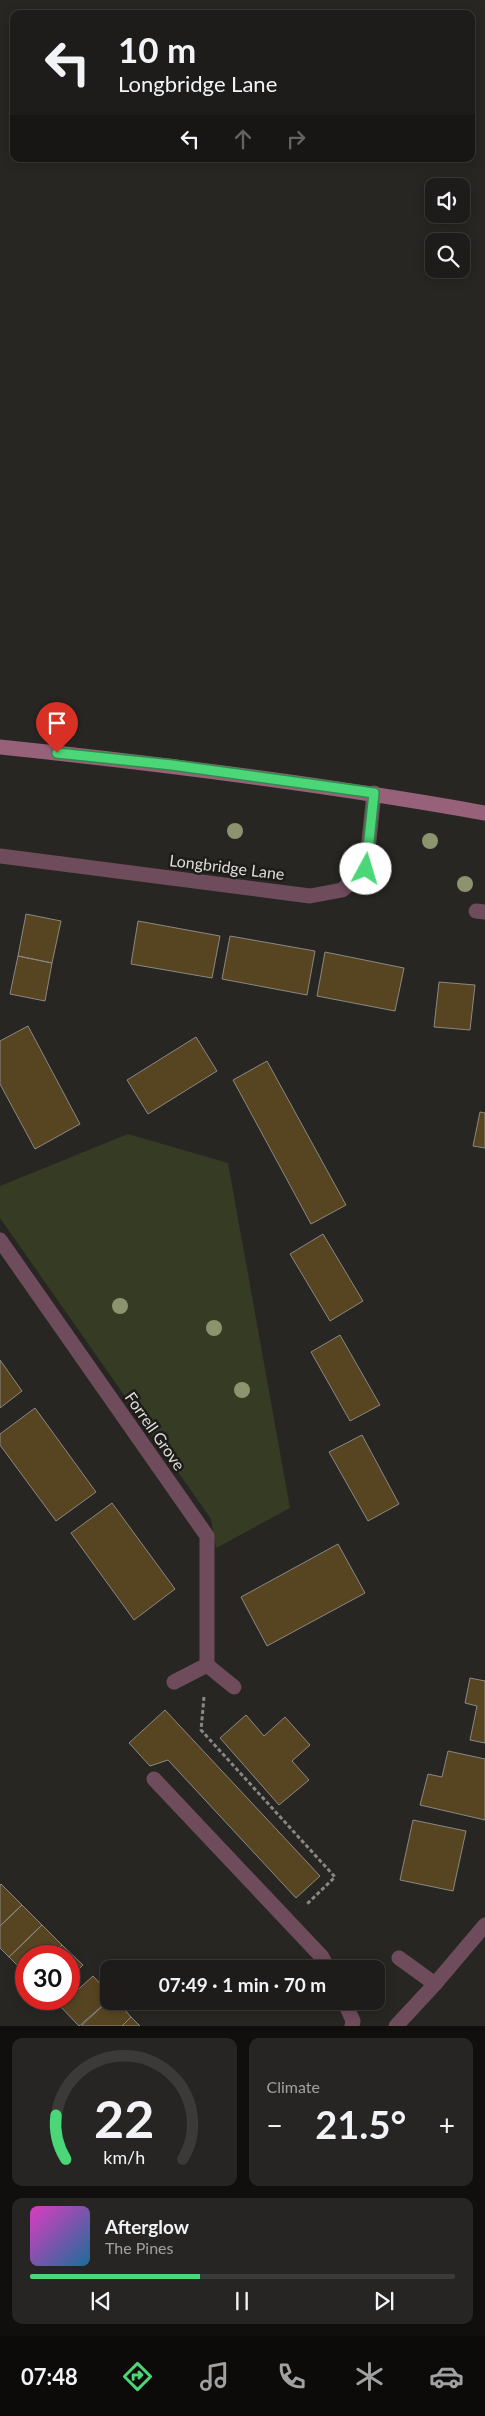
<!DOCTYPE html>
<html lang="en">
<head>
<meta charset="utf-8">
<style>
	:root { --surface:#1e1c1a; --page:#262523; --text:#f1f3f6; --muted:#a1a1a2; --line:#3c3a39; --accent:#4bd677 }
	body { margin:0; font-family:Lato,sans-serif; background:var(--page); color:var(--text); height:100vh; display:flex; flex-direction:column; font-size:19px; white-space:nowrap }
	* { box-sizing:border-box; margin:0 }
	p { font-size:16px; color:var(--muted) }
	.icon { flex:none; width:28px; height:28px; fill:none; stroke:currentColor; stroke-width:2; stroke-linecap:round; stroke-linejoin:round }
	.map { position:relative; height:2026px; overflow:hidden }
	.panel { display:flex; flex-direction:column; gap:12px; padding:12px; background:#100f0e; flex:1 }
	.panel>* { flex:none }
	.guide { position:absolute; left:10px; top:10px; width:465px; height:152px; border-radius:10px; box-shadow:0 2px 12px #0003,0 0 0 1px var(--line); background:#1e1c1a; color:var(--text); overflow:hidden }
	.fabs { position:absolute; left:425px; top:178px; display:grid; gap:10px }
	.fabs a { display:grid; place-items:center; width:45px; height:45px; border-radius:10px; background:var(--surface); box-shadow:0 2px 12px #0003,0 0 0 1px var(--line); font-size:25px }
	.speed { position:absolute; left:15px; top:1945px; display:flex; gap:10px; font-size:25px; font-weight:700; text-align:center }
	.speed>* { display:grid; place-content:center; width:65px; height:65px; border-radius:50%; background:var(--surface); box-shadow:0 2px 12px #0003,0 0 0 1px var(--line); line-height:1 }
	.speed .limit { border:8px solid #d22; background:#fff; color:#111 }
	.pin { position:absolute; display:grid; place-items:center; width:42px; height:42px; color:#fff; margin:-51px -21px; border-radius:50% 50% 50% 0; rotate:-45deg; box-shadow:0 0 5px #0007 }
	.pin .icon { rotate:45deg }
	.me { position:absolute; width:55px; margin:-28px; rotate:6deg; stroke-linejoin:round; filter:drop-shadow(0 0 4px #0008) }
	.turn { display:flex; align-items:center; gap:18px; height:105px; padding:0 25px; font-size:22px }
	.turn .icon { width:65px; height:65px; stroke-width:2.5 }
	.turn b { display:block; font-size:35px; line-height:42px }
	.lanes { display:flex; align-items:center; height:48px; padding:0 25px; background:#0003; justify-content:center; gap:25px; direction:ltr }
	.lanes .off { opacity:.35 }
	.big { font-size:38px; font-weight:700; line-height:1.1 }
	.panel .widget { flex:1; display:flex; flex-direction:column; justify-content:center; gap:8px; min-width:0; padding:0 18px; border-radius:10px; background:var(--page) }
	.panel .dial { align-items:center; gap:0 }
	.dial svg { height:130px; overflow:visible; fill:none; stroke:var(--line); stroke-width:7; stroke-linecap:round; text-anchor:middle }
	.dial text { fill:var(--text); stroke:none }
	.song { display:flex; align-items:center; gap:15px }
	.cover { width:60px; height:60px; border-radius:8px; background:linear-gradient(135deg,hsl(310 70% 55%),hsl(200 70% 35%)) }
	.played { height:5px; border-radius:2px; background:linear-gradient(90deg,var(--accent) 40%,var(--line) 40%) }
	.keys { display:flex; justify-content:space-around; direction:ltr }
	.heat { display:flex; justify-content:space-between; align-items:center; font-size:28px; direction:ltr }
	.panel .tiles { flex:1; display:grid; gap:12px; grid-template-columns:1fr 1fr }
	.widget:last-child { grid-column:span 2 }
	.trip { position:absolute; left:100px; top:1960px; width:285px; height:50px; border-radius:10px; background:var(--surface); box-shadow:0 2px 12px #0003,0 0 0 1px var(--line); font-weight:700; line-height:50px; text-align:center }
	.tabs { display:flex; height:80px; justify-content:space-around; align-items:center; background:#0c0b0a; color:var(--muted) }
	.tabs .icon { width:35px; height:35px }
	.tabs .current { color:var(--accent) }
	.tabs b { font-size:22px; color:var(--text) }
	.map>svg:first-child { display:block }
	.green { fill:#363c23 }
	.building { fill:#574522; stroke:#8b8884 }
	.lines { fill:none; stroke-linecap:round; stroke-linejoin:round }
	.path { stroke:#888783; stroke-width:3; stroke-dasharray:4 2.5; stroke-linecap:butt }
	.lane { stroke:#6f4c5c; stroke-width:15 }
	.street { stroke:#6f4c5c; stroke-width:15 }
	.secondary { stroke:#98617a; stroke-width:15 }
	.tree { fill:#8b946e }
	.route-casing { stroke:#318b4d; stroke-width:12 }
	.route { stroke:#4bd677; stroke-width:9 }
	.labels { text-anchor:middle; stroke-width:5; stroke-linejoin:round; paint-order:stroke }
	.street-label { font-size:16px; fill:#dfdedb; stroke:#1e1c19 }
</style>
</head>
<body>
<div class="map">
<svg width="485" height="2026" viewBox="0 0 485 2026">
	<rect width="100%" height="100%" fill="#282622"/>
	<path class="green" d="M 128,1134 L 228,1163 L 290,1508 L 216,1548 L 211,1519 L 0,1218 L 0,1186 Z"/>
	<path class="building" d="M 26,914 L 61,921 L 52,963 L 18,956 Z
		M 138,921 L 220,936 L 212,978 L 131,964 Z
		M 230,936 L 315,951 L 307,995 L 222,979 Z
		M 325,952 L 404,968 L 395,1011 L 317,996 Z
		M 18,956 L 52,963 L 45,1001 L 10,994 Z
		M 439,982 L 475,985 L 470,1030 L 434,1027 Z
		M 28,1026 L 80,1124 L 35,1149 L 0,1084 L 0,1041 Z
		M 196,1037 L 217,1071 L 148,1114 L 127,1080 Z
		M 267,1061 L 346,1205 L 311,1224 L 233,1080 Z
		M 480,1112 L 485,1113 L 485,1148 L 473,1146 Z
		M 323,1234 L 363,1301 L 330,1321 L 290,1254 Z
		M 340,1335 L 380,1405 L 350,1421 L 311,1352 Z
		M 0,1360 L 22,1391 L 0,1408 Z
		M 35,1408 L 96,1492 L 56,1521 L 0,1445 L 0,1434 Z
		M 362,1435 L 399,1504 L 368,1521 L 329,1452 Z
		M 112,1503 L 175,1589 L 134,1620 L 71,1533 Z
		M 338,1544 L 365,1593 L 267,1646 L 241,1597 Z
		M 470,1678 L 485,1681 L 485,1743 L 470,1740 L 477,1706 L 465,1703 Z
		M 165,1710 L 320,1876 L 296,1898 L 168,1760 L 150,1766 L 129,1743 Z
		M 246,1715 L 264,1736 L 285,1717 L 310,1745 L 292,1761 L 309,1780 L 279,1805 L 220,1738 Z
		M 448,1751 L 485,1759 L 485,1820 L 420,1805 L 428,1774 L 442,1777 Z
		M 413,1820 L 466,1831 L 453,1891 L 400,1880 Z
		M 1,1884 L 22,1905 L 0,1926 L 0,1885 Z
		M 22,1905 L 42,1925 L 9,1957 L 0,1948 L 0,1926 Z
		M 42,1925 L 62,1945 L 51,1956 L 26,1956 L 26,1974 L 9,1957 Z
		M 62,1945 L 83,1965 L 69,1979 L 69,1956 L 51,1956 Z
		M 93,1976 L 109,1993 L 109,2000 L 79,2026 L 60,2006 Z
		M 109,2000 L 117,2001 L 131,2017 L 122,2026 L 81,2026 Z
		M 131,2017 L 140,2026 L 122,2026 Z"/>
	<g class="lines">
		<path class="path" d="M 204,1697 L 201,1730 L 335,1877 L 307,1904
			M 362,1969 L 374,1965"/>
		<path class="lane" d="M 154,1779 L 322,1957 L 328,1969
			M 344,2001 L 353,2021 L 352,2026
			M 396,2026 L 435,1984"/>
		<path class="street" d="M 0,856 L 310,896 L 342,890 L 366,869 L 374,793
			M 476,911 L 485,912
			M 0,1240 L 207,1536 L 207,1665 L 234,1687
			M 174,1682 L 207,1665
			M 399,1958 L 435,1984 L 485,1925"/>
		<path class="secondary" d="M 0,747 C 163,764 324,784 485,813"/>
	</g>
	<g class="tree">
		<circle cx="235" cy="831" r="8"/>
		<circle cx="430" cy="841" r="8"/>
		<circle cx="465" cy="884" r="8"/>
		<circle cx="120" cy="1306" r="8"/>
		<circle cx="214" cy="1328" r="8"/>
		<circle cx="242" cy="1390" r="8"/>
	</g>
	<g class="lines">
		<g class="route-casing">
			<path id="route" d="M 57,753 L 172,765 L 374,793 L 366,869"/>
		</g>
		<use href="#route" class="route"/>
	</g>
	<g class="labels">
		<g class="street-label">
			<text transform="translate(227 867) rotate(7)" y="6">Longbridge Lane</text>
			<text transform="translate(155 1431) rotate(55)" y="6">Forrell Grove</text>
		</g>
	</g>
</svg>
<div class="fabs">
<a><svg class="icon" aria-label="sound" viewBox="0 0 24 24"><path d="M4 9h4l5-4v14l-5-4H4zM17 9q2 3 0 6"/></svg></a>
<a><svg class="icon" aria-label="search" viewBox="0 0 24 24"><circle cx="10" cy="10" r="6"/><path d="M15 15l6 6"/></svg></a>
</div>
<div class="speed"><div class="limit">30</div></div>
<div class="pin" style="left:57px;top:753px;background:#d93025"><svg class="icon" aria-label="arrive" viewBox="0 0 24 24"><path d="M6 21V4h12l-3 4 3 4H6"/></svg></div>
<svg class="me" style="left:366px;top:869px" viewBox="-20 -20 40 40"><circle r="19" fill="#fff"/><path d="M0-13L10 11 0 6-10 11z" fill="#4bd677"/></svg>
<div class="trip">07:49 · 1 min · 70 m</div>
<div class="guide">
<div class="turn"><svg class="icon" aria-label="left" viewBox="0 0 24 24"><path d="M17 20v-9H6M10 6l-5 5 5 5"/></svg><div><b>10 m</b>Longbridge Lane</div></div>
<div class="lanes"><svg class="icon" aria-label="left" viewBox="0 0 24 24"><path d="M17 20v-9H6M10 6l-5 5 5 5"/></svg><svg class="icon off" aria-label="ahead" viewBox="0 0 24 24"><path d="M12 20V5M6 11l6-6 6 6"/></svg><svg class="icon off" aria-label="right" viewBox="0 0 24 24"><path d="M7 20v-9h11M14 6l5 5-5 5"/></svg></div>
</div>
</div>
<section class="panel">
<div class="tiles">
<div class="widget dial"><svg viewBox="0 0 100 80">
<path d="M14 69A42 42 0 1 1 86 69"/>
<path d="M14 69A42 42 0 0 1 8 42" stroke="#4bd677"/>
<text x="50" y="56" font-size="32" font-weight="700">22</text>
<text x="50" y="72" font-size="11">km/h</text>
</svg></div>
<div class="widget"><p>Climate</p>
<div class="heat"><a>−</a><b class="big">21.5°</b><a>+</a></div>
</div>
<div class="widget">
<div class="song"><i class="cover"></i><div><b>Afterglow</b><p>The Pines</p></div></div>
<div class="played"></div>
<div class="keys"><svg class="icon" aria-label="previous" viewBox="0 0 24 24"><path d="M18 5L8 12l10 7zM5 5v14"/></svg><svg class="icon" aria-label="pause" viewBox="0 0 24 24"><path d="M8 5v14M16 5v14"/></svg><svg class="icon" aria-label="next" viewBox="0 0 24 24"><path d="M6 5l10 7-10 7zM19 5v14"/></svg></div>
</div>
</div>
</section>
<nav class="tabs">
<b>07:48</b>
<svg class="icon current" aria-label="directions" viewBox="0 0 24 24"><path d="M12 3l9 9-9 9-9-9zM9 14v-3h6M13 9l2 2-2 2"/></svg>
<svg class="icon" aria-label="music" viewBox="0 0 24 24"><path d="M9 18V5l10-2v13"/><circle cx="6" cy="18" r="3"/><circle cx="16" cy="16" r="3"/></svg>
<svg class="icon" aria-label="phone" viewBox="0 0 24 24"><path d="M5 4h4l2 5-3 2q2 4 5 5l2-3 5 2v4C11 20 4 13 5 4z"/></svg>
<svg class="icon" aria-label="climate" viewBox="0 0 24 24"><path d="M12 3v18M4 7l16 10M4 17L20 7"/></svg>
<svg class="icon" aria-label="car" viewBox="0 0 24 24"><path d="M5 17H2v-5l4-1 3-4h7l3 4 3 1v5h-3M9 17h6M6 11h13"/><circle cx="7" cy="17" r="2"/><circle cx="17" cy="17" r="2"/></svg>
</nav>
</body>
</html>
